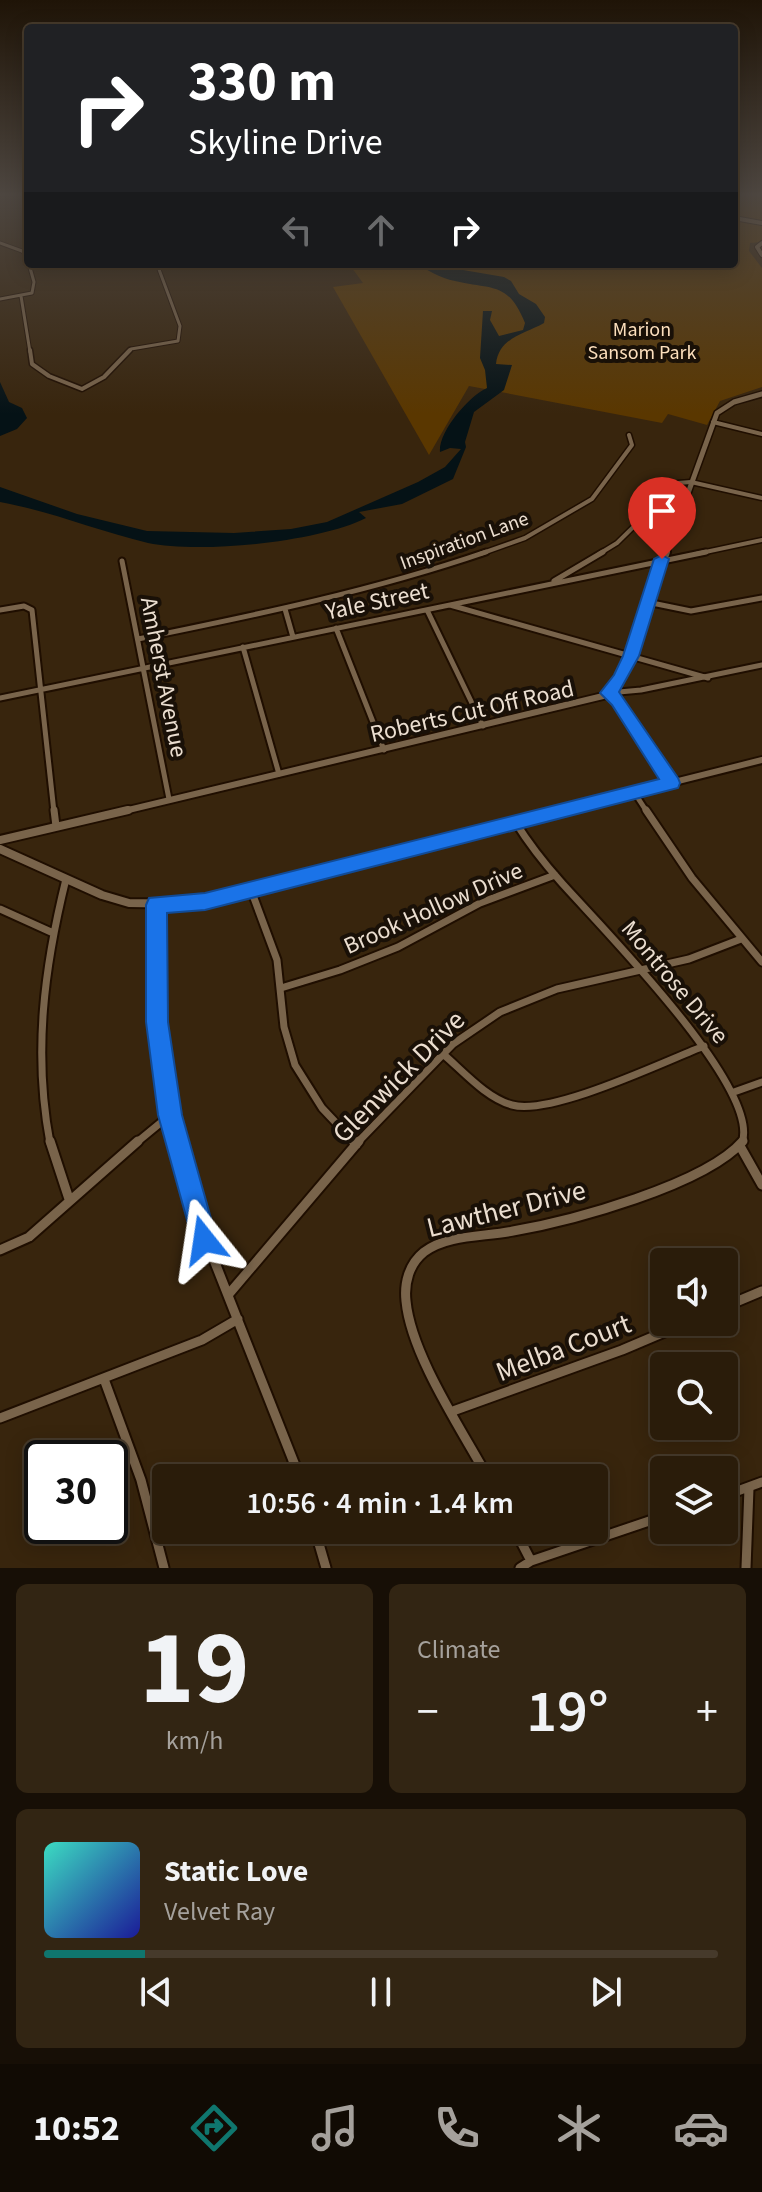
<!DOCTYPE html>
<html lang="en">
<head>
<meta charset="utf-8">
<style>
	:root { --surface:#2a1c0a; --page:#322513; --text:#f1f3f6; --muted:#a5a19c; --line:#463a2b; --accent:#0f766e }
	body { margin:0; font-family:"Source Sans 3",sans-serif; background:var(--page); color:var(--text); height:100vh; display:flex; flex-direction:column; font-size:30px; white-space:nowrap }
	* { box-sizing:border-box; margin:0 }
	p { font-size:26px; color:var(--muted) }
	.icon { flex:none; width:44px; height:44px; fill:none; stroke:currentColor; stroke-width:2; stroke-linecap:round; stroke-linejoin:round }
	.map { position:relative; height:1568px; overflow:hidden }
	.panel { display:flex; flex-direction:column; gap:16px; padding:16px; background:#170f06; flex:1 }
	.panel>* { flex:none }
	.guide { position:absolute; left:24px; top:24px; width:714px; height:244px; border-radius:8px; box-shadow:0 4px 20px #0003,0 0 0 2px var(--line); background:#202124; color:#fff; overflow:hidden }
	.fabs { position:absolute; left:650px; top:1248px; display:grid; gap:16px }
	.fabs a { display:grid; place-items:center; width:88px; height:88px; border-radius:8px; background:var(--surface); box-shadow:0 4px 20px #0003,0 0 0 2px var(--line); font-size:40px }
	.speed { position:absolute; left:24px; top:1440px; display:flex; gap:16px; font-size:40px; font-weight:700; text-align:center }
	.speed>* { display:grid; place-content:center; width:104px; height:104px; border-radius:50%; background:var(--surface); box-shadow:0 4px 20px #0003,0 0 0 2px var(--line); line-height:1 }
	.speed .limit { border:4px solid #111; border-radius:12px; background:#fff; color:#111 }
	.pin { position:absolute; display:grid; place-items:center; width:68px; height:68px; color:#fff; margin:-82px -34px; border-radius:50% 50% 50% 0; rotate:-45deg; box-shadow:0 0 8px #0007 }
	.pin .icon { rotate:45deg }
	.me { position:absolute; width:88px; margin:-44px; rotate:345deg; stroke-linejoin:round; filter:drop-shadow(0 0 6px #0008) }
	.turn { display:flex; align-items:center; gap:28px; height:168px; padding:0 32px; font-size:36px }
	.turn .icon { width:104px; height:104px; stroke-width:2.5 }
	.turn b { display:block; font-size:56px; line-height:68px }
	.lanes { display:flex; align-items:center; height:76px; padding:0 32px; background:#0003; justify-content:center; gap:40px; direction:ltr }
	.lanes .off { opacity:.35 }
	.big { font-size:60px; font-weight:600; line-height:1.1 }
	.panel .tile { flex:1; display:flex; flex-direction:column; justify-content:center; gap:12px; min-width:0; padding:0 28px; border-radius:12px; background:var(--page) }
	.panel .dial { align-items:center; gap:0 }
	.dial b { font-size:104px; line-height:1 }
	.song { display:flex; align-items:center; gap:24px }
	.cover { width:96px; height:96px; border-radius:12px; background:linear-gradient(135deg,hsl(170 70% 55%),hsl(240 70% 35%)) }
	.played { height:8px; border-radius:4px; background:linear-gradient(90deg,var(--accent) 15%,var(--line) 15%) }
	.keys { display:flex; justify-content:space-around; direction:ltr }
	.heat { display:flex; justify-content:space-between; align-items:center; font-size:44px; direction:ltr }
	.panel .tiles { flex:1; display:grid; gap:16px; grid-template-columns:1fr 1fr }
	.tile:last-child { grid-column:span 2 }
	.trip { position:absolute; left:152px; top:1464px; width:456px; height:80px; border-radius:8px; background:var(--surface); box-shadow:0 4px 20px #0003,0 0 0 2px var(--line); font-weight:600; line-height:80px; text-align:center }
	.tabs { display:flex; height:128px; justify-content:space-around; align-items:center; background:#110b04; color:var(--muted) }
	.tabs .icon { width:56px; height:56px }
	.tabs .selected { color:var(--accent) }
	.tabs b { font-size:36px; color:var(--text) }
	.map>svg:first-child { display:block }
	.green { fill:#5a3700 }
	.water { fill:#051216 }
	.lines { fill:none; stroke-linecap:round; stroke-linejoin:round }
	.minor-far4-casing { stroke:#1f0e00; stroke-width:5 }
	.minor-far3-casing { stroke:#1f0e00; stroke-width:7 }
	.minor-far2-casing { stroke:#1f0e00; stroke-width:9 }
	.minor-far1-casing { stroke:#1f0e00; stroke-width:11 }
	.minor-casing { stroke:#1f0e00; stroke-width:13 }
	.tertiary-far3-casing { stroke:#1f0e00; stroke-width:6 }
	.tertiary-far2-casing { stroke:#1f0e00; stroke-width:8 }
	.tertiary-far1-casing { stroke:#1f0e00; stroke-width:10 }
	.tertiary-casing { stroke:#1f0e00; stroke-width:12 }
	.minor-far4 { stroke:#79644b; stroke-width:3 }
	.minor-far3 { stroke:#79644b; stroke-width:4 }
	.minor-far2 { stroke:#79644b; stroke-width:5 }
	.minor-far1 { stroke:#79644b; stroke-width:7 }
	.minor { stroke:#79644b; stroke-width:9 }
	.tertiary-far3 { stroke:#79644b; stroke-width:4 }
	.tertiary-far2 { stroke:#79644b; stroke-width:5 }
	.tertiary-far1 { stroke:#79644b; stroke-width:6 }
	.tertiary { stroke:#79644b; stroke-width:8 }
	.route { fill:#1a73e8; stroke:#114b97; stroke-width:2 }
	.labels { text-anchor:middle; stroke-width:8; stroke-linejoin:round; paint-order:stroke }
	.far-park-label { font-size:20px; fill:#fcdfbd; stroke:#191007 }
	.far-street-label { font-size:20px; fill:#ebded0; stroke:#191007 }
	.street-label { font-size:24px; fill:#ebded0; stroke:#191007 }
	.near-street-label { font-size:28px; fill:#ebded0; stroke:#191007 }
</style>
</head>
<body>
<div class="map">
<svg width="762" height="1568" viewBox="0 0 762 1568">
	<rect width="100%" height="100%" fill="#38250d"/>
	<path class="green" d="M 734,194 L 762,194 L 762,242 L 750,243 L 749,251 L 762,268 L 762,387 L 720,401 L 707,425 L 668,414 L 662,423 L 469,386 L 429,455 L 333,287 L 363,283 L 349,264 L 734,264 Z"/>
	<path class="water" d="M 416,264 L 455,264 L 463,270 L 504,277 L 511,281 L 519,294 L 536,304 L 545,317 L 544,323 C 525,334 499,337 496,364 L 512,365 L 504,390 L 474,412 L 465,442 L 466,447 L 453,479 L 402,504 L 359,512 L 366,518 C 319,542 200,554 148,543 C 98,531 50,511 0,502 L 0,487 L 77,514 L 147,531 L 234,533 L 291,529 L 327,522 L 418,482 L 445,467 L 461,449 L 450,448 L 440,452 C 438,432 469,396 487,388 L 485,370 L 480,358 L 483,311 L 492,311 L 490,320 L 499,336 L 523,330 L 525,323 C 508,281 492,290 455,281 C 440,278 428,270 416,264 Z
		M 0,382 L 9,402 L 22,408 L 27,418 L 17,429 L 0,436 Z"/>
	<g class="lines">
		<g class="minor-far4-casing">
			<path id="minor-far4" d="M 0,243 L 22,251 L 28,257
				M 29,266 L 49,264
				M 21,296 L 30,352
				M 0,299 L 32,293 L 34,282 L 29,264
				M 128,352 L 131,349 L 178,341 L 180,326 L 157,264"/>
		</g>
		<g class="minor-far3-casing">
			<path id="minor-far3" d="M 30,350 L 32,364 L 49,376 L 82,389 L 104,377 L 130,350
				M 713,422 L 762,434
				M 480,554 L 525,538 L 592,499 L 632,445 L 629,435
				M 599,554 L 617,543 L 678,483 L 691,482 L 762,498
				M 696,554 L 762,540"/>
		</g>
		<g class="minor-far2-casing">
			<path id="minor-far2" d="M 122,561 L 169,799
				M 554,581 L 603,552
				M 647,602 L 691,611 L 762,598
				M 450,605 L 708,678
				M 285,609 L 293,637
				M 0,610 L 24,606 L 32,610 L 54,812
				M 427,610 L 483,726
				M 336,628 L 384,750
				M 138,639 C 256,615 372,591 486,552
				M 243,647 L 279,774
				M 608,693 L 641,690 L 762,665
				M 608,693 L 618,700 L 671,783
				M 0,698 L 706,552
				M 634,792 L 647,812"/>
		</g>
		<g class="minor-far1-casing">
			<path id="minor-far1" d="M 54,810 L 56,826
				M 646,810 L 692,878 L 762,962
				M 516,823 C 529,844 544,863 561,882 C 598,924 762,1088 742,1143
				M 251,890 L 277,960 L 284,1027 L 295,1065 L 322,1108 L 355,1143
				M 156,905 C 155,986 156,1065 177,1143
				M 0,909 L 51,932
				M 281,988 L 340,970 L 398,947 L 480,903 L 555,875
				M 443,1054 C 463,1071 486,1098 512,1105 C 551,1116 663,1062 704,1046
				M 734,1092 L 762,1082
				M 50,1143 C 33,1053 44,968 66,879
				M 136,1143 L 170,1115
				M 357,1143 L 453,1044 L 500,1012 L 557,989 L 689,959 L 741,939"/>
		</g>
		<g class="minor-casing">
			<path id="minor" d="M 50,1141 L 69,1199
				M 176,1141 L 212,1255 L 300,1478
				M 353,1141 L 356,1145
				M 740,1146 L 762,1185
				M 0,1250 L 29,1237 L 138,1141
				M 228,1295 L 359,1141
				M 724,1307 L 762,1291
				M 104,1379 L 141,1480 L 164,1568
				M 453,1411 L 622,1350 L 688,1322
				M 0,1418 L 202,1340 L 238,1319
				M 488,1478 C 462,1430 411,1355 406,1301 C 404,1283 409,1264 424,1252 C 448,1234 485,1237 513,1231 C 571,1221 705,1185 743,1141
				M 724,1496 L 762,1482
				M 315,1530 L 326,1568
				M 515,1530 L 531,1561
				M 520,1568 L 531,1561 L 664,1516
				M 746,1568 L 749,1488"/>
		</g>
		<g class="tertiary-far3-casing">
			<path id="tertiary-far3" d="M 734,218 L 762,223
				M 762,243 L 757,247 L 762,255"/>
		</g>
		<g class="tertiary-far2-casing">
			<path id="tertiary-far2" d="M 666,554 L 717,413 L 734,402 L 762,394"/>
		</g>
		<g class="tertiary-far1-casing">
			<path id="tertiary-far1" d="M 120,812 L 603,696 L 621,677 L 667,552
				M 555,812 L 762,760"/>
		</g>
		<g class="tertiary-casing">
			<path id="tertiary" d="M 0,840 L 128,810
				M 0,849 L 102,895 L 129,903 L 187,904 L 563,810"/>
		</g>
		<use href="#minor-far4" class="minor-far4"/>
		<use href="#minor-far3" class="minor-far3"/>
		<use href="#minor-far2" class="minor-far2"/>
		<use href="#minor-far1" class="minor-far1"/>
		<use href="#minor" class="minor"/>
		<use href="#tertiary-far3" class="tertiary-far3"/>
		<use href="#tertiary-far2" class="tertiary-far2"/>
		<use href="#tertiary-far1" class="tertiary-far1"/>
		<use href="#tertiary" class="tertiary"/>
	</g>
	<linearGradient id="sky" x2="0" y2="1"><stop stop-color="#1f1407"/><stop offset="0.47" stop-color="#4d4640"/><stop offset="1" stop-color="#4d4640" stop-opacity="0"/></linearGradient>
	<rect width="762" height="414" fill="url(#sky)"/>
	<path class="route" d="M 662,555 L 669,559 L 639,656 L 619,692 L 678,778 L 680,783 L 678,788 L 205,910 L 167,913 L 168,1022 L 182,1115 L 217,1240 L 213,1249 L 204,1253 L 195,1249 L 158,1115 L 146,1022 L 146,905 L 149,898 L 205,893 L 659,779 L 612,705 L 600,693 L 614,675 L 623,656 L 654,559 Z"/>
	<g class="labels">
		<g class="far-park-label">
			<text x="642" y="336">Marion<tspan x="642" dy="23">Sansom Park</tspan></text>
		</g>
		<g class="far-street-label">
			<text transform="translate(464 540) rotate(-20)" y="7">Inspiration Lane</text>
		</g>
		<g class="street-label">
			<text transform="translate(377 601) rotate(-12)" y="8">Yale Street</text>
			<text transform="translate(164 677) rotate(79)" y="8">Amherst Avenue</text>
			<text transform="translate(472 711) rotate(-13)" y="8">Roberts Cut Off Road</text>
			<text transform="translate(433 908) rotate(-24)" y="8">Brook Hollow Drive</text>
			<text transform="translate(675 982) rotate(50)" y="8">Montrose Drive</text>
		</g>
		<g class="near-street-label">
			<text transform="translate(398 1076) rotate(-45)" y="10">Glenwick Drive</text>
			<text transform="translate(506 1208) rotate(-14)" y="10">Lawther Drive</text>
			<text transform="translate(563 1347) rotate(-21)" y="10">Melba Court</text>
		</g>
	</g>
</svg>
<div class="fabs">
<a><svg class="icon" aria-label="sound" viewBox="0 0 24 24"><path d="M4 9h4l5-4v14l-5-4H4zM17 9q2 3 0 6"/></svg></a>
<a><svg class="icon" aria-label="search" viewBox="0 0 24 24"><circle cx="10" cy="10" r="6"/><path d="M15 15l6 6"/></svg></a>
<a><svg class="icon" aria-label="layers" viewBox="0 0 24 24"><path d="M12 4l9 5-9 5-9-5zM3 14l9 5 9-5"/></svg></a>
</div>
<div class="speed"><div class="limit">30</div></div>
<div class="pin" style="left:662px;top:559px;background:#d93025"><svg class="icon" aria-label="arrive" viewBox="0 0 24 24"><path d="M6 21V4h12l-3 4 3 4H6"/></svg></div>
<svg class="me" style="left:204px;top:1240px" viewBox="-20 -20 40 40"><path d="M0-17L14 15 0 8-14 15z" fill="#1a73e8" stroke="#fff" stroke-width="4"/></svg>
<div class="trip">10:56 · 4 min · 1.4 km</div>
<div class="guide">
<div class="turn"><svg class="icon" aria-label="right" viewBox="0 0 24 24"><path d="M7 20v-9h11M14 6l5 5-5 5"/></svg><div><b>330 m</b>Skyline Drive</div></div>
<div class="lanes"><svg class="icon off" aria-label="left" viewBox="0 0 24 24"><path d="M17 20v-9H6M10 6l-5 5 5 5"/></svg><svg class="icon off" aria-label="ahead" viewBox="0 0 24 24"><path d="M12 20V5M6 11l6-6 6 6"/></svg><svg class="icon" aria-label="right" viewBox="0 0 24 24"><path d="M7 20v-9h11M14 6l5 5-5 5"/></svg></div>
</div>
</div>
<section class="panel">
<div class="tiles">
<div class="tile dial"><b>19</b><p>km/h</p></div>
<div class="tile"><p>Climate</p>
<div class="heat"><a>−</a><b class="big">19°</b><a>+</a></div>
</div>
<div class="tile">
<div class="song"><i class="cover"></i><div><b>Static Love</b><p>Velvet Ray</p></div></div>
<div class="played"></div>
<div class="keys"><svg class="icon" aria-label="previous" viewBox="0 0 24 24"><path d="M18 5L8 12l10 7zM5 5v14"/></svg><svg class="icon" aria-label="pause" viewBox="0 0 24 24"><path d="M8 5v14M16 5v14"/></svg><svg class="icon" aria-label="next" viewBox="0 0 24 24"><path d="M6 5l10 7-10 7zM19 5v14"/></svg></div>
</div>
</div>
</section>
<nav class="tabs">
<b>10:52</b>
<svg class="icon selected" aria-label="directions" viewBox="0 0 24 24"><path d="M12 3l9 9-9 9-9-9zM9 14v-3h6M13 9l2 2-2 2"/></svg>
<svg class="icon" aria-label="music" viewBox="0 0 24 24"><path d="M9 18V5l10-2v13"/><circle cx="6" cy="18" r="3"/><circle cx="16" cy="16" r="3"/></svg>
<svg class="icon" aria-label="phone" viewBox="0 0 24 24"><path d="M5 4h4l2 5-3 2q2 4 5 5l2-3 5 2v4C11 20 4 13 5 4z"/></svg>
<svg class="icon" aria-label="climate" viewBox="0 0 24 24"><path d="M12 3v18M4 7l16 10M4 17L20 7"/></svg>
<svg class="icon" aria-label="car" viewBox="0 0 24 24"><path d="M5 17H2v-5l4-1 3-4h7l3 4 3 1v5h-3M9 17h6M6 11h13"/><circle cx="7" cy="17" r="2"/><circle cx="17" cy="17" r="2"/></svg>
</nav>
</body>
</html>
